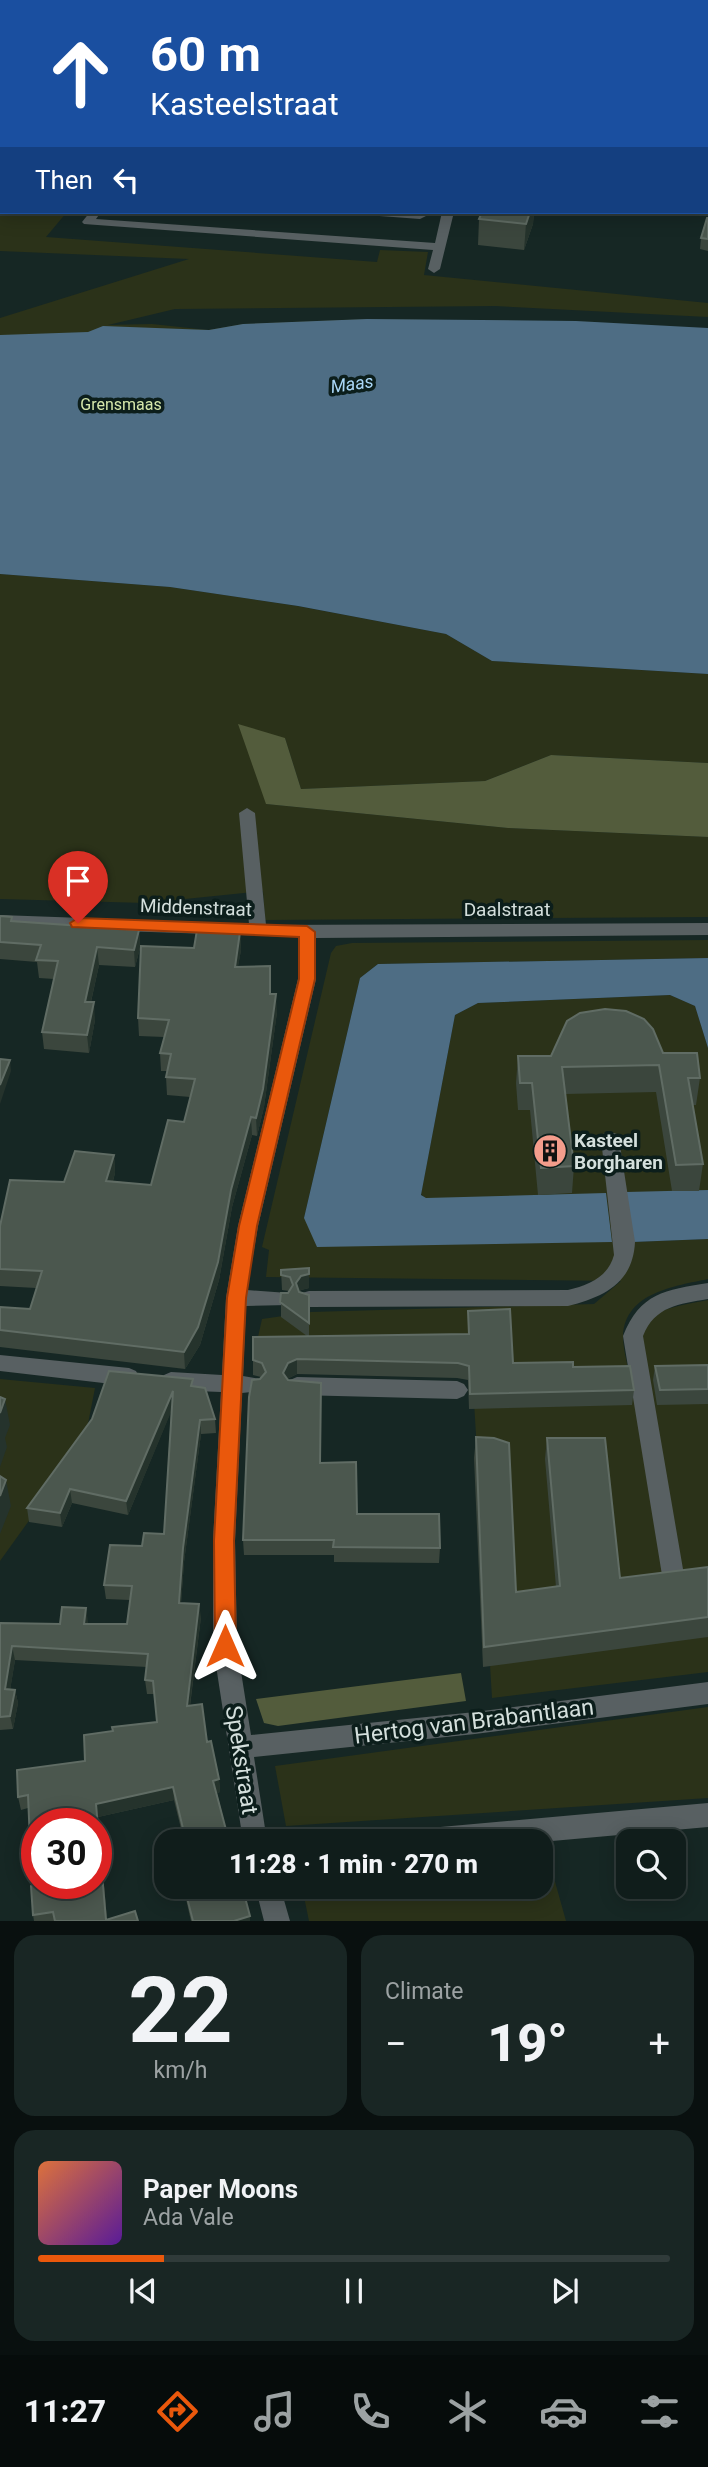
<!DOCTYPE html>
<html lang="en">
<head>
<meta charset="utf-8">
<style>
	:root { --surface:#101d1b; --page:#192624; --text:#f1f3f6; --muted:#9ca2a3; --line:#303b3a; --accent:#ea580c }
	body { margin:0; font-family:Roboto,sans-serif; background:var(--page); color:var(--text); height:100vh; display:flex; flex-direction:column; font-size:26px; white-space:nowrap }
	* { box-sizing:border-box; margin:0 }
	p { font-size:23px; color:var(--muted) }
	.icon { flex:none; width:38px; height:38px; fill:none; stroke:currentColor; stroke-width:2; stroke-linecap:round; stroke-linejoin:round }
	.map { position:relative; height:1921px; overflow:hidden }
	.sheet { display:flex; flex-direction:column; gap:14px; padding:14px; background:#09100f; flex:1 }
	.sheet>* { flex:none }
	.banner { position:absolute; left:0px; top:0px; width:709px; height:214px; box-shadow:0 4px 18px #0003,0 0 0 2px var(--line); background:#1a4fa0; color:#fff; overflow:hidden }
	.tools { position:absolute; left:616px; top:1829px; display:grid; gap:14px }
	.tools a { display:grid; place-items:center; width:70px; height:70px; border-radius:14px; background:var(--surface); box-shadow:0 4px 18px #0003,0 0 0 2px var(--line); font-size:35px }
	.speed { position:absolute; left:21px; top:1808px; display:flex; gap:14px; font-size:35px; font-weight:700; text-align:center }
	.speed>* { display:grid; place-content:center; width:91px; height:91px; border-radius:50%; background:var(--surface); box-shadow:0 4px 18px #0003,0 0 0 2px var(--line); line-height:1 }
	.speed .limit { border:10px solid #d22; background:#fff; color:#111 }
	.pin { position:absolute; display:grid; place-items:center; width:60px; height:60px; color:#fff; margin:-72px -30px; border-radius:50% 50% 50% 0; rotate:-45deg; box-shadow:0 0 7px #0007 }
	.pin .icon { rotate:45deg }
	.me { position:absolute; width:77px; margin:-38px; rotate:0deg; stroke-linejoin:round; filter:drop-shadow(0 0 5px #0008) }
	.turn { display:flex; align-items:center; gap:24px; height:147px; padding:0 35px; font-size:32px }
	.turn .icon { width:91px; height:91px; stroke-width:2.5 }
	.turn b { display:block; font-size:49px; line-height:60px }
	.then { display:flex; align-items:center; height:66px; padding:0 35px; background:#0003; gap:14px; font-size:26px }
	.big { font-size:52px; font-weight:800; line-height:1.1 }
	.sheet .widget { flex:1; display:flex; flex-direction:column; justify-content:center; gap:10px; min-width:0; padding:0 24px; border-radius:21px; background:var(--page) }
	.sheet .dial { align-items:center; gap:0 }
	.dial b { font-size:91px; line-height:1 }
	.song { display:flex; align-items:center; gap:21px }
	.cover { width:84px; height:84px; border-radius:10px; background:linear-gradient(135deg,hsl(20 70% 55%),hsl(270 70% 35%)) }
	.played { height:7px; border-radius:4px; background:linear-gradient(90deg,var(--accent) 20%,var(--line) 20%) }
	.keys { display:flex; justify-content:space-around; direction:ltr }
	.heat { display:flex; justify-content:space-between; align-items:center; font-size:38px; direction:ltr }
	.sheet .tiles { flex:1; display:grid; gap:14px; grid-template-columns:1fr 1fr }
	.widget:last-child { grid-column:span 2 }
	.trip { position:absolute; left:154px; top:1829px; width:399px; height:70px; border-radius:21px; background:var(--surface); box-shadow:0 4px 18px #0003,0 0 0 2px var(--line); font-weight:800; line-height:70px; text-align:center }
	.tab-bar { display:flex; height:112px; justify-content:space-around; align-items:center; background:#060c0b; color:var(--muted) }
	.tab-bar .icon { width:49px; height:49px }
	.tab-bar .selected { color:var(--accent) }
	.tab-bar b { font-size:32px; color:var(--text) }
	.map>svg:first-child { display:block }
	.green { fill:#2b3219 }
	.forest { fill:#535c3c }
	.water { fill:#4e6d84 }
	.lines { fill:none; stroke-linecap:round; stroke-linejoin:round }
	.minor { fill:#586062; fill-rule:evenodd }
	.wall { fill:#3b463d }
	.shaded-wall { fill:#25332c }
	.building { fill:#4b574e; stroke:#606c64; stroke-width:2 }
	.route { fill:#ea580c; stroke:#983908; stroke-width:2 }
	.labels { text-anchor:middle; stroke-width:7; stroke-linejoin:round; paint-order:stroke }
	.far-park-label { font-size:16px; fill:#d6e8ab; stroke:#0c1e1b }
	.far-water-label { font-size:18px; font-style:italic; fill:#aad7f7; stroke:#0c1e1b }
	.street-label { font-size:19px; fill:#d4dfdc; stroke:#0c1e1b }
	.poi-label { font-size:19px; font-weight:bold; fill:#d4dfdc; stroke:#0c1e1b; text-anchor:start }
	.near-street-label { font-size:23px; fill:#d4dfdc; stroke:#0c1e1b }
</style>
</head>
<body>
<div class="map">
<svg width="708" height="1921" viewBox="0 0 708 1921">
	<rect width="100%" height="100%" fill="#162724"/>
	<path class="green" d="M 0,0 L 559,0 L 2,2 L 2,32 Z
		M 0,157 L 2,212 L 67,212 L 46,237 L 377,262 L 380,250 L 428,252 L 424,275 L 708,303 L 708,317 L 495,306 L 175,309 L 108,325 L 152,324 L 208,330 L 243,324 L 367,319 L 596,322 L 0,505 L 0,318 L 189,259 L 0,251 Z
		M 0,574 L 170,587 L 297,606 L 446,634 L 492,661 L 708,674 L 708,763 L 551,755 L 485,781 L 301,789 L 285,738 L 266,804 L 508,828 L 708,837 L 708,917 L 265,920 L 263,891 L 146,903 L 0,899 Z
		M 708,940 L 708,958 L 378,964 L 360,978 L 304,1218 L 425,1198 L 421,1194 L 455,1015 L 478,1003 L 670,995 L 695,1006 L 708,1048 L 708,1190 L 699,1191 L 633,1242 L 708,1239 L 708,1279 C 676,1286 625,1292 623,1336 C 623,1348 627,1362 629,1374 C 649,1311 641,1313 708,1300 L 708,1672 L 492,1698 L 470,1336 L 368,1335 L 256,1346 L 262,1319 L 311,1312 L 594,1304 L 621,1281 L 266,1277 L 269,1250 L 262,1247 L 331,953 L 336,946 L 352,943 Z
		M 0,1379 L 95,1388 L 84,1444 L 0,1561 Z
		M 708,1707 L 708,1798 L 286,1826 L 275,1766 Z
		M 541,1846 L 545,1846 L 566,1921 L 309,1921 L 302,1887 L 541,1886 Z"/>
	<path class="forest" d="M 238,724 L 285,738 L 301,789 L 485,781 L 551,755 L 708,763 L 708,837 L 508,828 L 266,804 Z
		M 461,1673 L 466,1701 L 278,1726 L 264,1723 L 256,1699 Z"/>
	<path class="water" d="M 367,319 L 576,321 L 708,328 L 708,674 L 492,661 L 446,634 L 298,606 L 170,587 L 0,574 L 0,335 L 88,332 L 103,326 L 209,330 L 243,324 Z
		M 708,958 L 708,1048 L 695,1006 L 670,995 L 478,1003 L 455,1015 L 421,1195 L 426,1198 L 606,1193 L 612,1242 L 317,1247 L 304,1218 L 360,978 L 378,964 Z
		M 708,1190 L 708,1239 L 633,1242 L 626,1192 Z"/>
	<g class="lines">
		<path class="minor" d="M 0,146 L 2,146 L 2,152 L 0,152 Z
			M 90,212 L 101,212 L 96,219 L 435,243 L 442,212 L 454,212 L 440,269 L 434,273 L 428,269 L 433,250 L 84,224 L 82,222 Z
			M 360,212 L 409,212 L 426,216 L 420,219 L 366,215 Z
			M 247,808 L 255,813 L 266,925 L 708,923 L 708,935 L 316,938 L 316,979 L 258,1226 L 247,1290 L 288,1293 L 291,1299 L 288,1305 L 246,1306 L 243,1376 L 260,1379 L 264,1385 L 260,1391 L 242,1393 L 235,1541 L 237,1646 L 251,1735 L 475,1712 L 708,1682 L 708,1704 L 475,1734 L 254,1757 L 267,1841 L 243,1841 L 213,1646 L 213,1541 L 221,1392 L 171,1390 L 164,1387 L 161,1381 L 164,1375 L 171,1372 L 222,1375 L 226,1298 L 238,1226 L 298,979 L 298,937 L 0,927 L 0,915 L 249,924 L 239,813 Z
			M 610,1132 L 617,1134 L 619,1139 L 635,1242 C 633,1283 604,1297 568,1306 L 309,1307 L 302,1305 L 299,1299 L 302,1293 L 309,1291 L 568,1290 C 589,1285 608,1277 614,1255 L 601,1139 L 603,1134 Z
			M 708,1283 L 708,1299 C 679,1304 655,1306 643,1336 L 684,1575 L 681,1582 L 673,1585 L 665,1582 L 662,1575 L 623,1336 C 640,1293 665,1290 708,1283 Z
			M 0,1355 L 129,1368 L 136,1371 L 139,1377 L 136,1383 L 129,1386 L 0,1371 Z
			M 297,1377 L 457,1381 L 464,1384 L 468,1390 L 464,1396 L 457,1399 L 297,1395 L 290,1392 L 286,1386 L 290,1380 Z
			M 708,1803 L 708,1827 L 541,1842 L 406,1841 L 409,1833 L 418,1829 Z
			M 255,1886 L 280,1886 L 290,1921 L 264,1921 Z"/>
	</g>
	<path class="wall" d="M 482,212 L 534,212 L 533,224 L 524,250 L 478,245 L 479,219 Z
		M 708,218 L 708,251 L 700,249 L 701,238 Z
		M 0,916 L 12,922 L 139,930 L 140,948 L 135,967 L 99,965 L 91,1002 L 95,1020 L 89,1053 L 44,1049 L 42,1032 L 54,979 L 39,978 L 37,962 L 0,959 Z
		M 240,932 L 241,950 L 238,966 L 271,994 L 277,1012 L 264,1107 L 257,1136 L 252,1135 L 232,1207 L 219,1280 L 200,1345 L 185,1369 L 0,1347 L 0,1307 L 30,1309 L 36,1288 L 0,1286 L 0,1226 L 64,1182 L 114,1155 L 115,1173 L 113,1181 L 151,1185 L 184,1122 L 190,1097 L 167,1095 L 166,1077 L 167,1071 L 161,1071 L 160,1053 L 164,1037 L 139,1036 L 138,1018 L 194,948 Z
		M 663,1053 L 700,1078 L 696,1105 L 692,1105 L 703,1164 L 699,1191 L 672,1191 L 656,1092 L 565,1094 L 574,1166 L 572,1193 L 538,1195 L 530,1110 L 518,1110 L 516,1083 L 518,1056 Z
		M 281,1270 L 309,1288 L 301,1290 L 300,1292 L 309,1295 L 309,1336 L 468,1334 L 468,1311 L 513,1363 L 573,1367 L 634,1390 L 632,1405 L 469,1409 L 468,1380 L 457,1378 L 297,1374 L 289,1378 L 288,1379 L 321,1463 L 357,1514 L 440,1548 L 439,1563 L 334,1562 L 334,1555 L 244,1555 L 243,1540 L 260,1379 L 261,1377 L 253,1375 L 253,1360 L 307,1336 L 281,1317 L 281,1293 L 288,1293 L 289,1291 L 282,1290 Z
		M 708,1365 L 708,1404 L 657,1405 L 653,1380 L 655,1366 Z
		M 194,1386 L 215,1419 L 216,1433 L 201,1434 L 184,1562 L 181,1603 L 201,1617 L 190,1706 L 207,1742 L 219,1779 L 220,1792 L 217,1793 L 229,1841 L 184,1841 L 174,1800 L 98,1817 L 107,1919 L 138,1921 L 34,1921 L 33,1915 L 96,1883 L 96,1824 L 37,1824 L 37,1855 L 33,1855 L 30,1842 L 28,1808 L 21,1810 L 18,1797 L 85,1761 L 113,1731 L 157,1722 L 154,1694 L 147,1694 L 145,1680 L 147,1667 L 15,1660 L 10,1690 L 15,1690 L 18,1703 L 13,1729 L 0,1730 L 0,1623 L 60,1624 L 88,1622 L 87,1624 L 127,1624 L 130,1600 L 106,1599 L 104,1585 L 142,1546 L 164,1534 L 171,1411 L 128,1515 L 72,1503 L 62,1527 L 29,1522 L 27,1508 Z
		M 476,1437 L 516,1592 L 556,1587 L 545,1459 L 547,1438 L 620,1578 L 708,1567 L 708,1637 L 483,1667 L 474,1458 Z
		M 183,1886 L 242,1886 L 250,1921 L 191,1921 Z"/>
	<path class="shaded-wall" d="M 530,212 L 534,212 L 533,224 L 524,250 L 526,224 Z
		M 139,930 L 140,948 L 135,967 L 134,950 Z
		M 240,932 L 241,950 L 235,984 L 235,967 Z
		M 97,947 L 99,965 L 87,1019 L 85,1002 Z
		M 276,994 L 277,1012 L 264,1107 L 257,1136 L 256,1118 Z
		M 94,1002 L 95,1020 L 89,1053 L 87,1035 Z
		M 10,1060 L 11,1071 L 0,1104 L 0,1085 Z
		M 251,1117 L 252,1135 L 232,1207 L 219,1280 L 200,1345 L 185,1369 L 184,1352 Z
		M 114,1155 L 115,1173 L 108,1198 L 106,1181 Z
		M 309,1268 L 309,1288 L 301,1290 L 297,1298 L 296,1283 L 301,1276 Z
		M 297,1359 L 297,1374 L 289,1378 L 284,1387 L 283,1373 L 288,1363 Z
		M 173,1391 L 174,1405 L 128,1515 L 126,1501 Z
		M 5,1399 L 10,1425 L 5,1438 L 7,1447 L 0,1467 L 0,1413 Z
		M 200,1420 L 201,1434 L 184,1562 L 180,1617 L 179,1603 L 183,1548 Z
		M 6,1480 L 11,1506 L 0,1534 L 0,1496 Z
		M 70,1489 L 72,1503 L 62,1527 L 60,1513 Z
		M 199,1604 L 201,1617 L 188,1719 L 187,1706 Z
		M 86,1608 L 88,1622 L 86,1638 L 84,1624 Z
		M 12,1646 L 15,1660 L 8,1703 L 5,1689 Z
		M 15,1690 L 18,1703 L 13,1729 L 10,1716 Z
		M 219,1779 L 220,1792 L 214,1794 L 213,1781 Z
		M 173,1787 L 174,1800 L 98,1817 L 107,1921 L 106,1921 L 96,1804 Z
		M 250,1916 L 250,1921 L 234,1921 Z"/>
	<path class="building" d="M 482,212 L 530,212 L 526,224 L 479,219 Z
		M 707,218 L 708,218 L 708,239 L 701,238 Z
		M 0,916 L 12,917 L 11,921 L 139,930 L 134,950 L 97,947 L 85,1002 L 94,1002 L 87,1035 L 42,1032 L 58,961 L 36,960 L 41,945 L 0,942 Z
		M 197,930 L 240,932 L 235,967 L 270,966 L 270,994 L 276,994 L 263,1089 L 256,1118 L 251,1117 L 231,1190 L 218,1262 L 198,1327 L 184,1352 L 0,1330 L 0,1307 L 30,1309 L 42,1271 L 0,1269 L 0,1226 L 10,1180 L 64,1182 L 75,1151 L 114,1155 L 106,1181 L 151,1185 L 168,1120 L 184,1122 L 195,1079 L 166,1077 L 171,1054 L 160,1053 L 169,1020 L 138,1018 L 141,946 L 194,948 Z
		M 605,1009 L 626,1011 L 644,1019 L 653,1029 L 663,1053 L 697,1053 L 700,1078 L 688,1078 L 703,1164 L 676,1165 L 659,1065 L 562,1067 L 574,1166 L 541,1168 L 532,1083 L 520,1083 L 518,1056 L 551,1056 L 567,1021 L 580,1013 Z
		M 0,1059 L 10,1060 L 0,1085 Z
		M 309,1268 L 309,1274 L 301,1276 L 296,1283 L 299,1292 L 309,1295 L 309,1323 L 280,1302 L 281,1293 L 288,1293 L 293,1285 L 290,1277 L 281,1275 L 281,1270 Z
		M 510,1309 L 513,1363 L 573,1362 L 573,1367 L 630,1366 L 634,1390 L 470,1394 L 469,1366 L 458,1363 L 297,1359 L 288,1363 L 283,1373 L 288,1380 L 321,1383 L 320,1463 L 356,1462 L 357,1514 L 439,1514 L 440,1548 L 333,1547 L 334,1540 L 243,1540 L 249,1397 L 252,1380 L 260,1379 L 266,1372 L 262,1363 L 253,1360 L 253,1337 L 469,1334 L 468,1311 Z
		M 708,1365 L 708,1389 L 660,1390 L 655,1366 Z
		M 109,1371 L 193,1379 L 191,1386 L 205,1388 L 215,1419 L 200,1420 L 183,1548 L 179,1603 L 199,1604 L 187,1706 L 202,1704 L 207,1742 L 211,1741 L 219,1779 L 213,1781 L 229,1841 L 186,1841 L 173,1787 L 96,1804 L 106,1920 L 135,1911 L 138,1921 L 55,1921 L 53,1912 L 33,1915 L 31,1886 L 53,1883 L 96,1883 L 96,1824 L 37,1824 L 37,1841 L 30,1842 L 28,1795 L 18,1797 L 17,1770 L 85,1761 L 84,1735 L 113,1731 L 112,1727 L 157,1722 L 153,1681 L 145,1680 L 148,1654 L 12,1646 L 5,1689 L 15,1690 L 10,1716 L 0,1717 L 0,1623 L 60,1624 L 62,1607 L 86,1608 L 84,1624 L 127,1624 L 132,1586 L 104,1585 L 110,1545 L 142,1546 L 144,1533 L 164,1534 L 173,1391 L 126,1501 L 70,1489 L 60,1513 L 27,1508 L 92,1419 Z
		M 0,1397 L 5,1399 L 0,1413 Z
		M 476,1437 L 494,1438 L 509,1443 L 516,1592 L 560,1586 L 547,1438 L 605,1438 L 620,1578 L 708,1567 L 708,1617 L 484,1647 Z
		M 0,1476 L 6,1480 L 0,1496 Z
		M 184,1886 L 242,1886 L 250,1916 L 234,1921 L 193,1921 Z"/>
	<path class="route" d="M 78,918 L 307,926 L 315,932 L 315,979 L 257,1226 L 246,1298 L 234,1541 L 236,1646 L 233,1653 L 225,1656 L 218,1653 L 215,1646 L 214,1541 L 227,1298 L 239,1226 L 299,979 L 299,937 L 72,927 L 70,923 Z"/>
	<defs>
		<g id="building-disc" transform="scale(1.75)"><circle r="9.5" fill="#f49d8c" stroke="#0c1e1b"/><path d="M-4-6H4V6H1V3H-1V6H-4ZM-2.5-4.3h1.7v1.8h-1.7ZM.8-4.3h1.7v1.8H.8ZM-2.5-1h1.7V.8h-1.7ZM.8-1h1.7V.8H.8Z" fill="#111"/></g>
	</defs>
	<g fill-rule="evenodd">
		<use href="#building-disc" x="550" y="1151"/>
	</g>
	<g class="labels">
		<g class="far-park-label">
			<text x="121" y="410">Grensmaas</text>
		</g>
		<g class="far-water-label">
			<text transform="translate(352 384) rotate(-8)" y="6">Maas</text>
		</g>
		<g class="street-label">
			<text transform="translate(196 907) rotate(2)" y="7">Middenstraat</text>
			<text x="507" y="916">Daalstraat</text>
		</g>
		<g class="poi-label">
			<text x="574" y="1147">Kasteel<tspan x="574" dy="22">Borgharen</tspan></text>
		</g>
		<g class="near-street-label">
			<text transform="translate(474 1721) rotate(-7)" y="8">Hertog van Brabantlaan</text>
			<text transform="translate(242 1760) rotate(81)" y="8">Spekstraat</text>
		</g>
	</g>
</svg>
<div class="tools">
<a><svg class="icon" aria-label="search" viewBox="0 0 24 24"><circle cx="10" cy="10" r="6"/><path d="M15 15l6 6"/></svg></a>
</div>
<div class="speed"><div class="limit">30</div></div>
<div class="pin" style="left:78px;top:923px;background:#d93025"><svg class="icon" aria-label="arrive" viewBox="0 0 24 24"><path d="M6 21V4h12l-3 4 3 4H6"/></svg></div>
<svg class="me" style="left:225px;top:1646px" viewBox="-20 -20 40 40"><path d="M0-17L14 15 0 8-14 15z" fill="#ea580c" stroke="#fff" stroke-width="4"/></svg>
<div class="trip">11:28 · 1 min · 270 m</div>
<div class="banner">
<div class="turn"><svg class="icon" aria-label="ahead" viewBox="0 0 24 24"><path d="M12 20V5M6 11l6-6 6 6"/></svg><div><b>60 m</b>Kasteelstraat</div></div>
<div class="then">Then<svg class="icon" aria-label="left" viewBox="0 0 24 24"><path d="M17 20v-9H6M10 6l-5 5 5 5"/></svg></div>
</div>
</div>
<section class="sheet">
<div class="tiles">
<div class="widget dial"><b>22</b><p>km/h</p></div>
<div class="widget"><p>Climate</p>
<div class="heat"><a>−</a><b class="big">19°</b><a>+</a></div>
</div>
<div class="widget">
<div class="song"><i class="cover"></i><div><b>Paper Moons</b><p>Ada Vale</p></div></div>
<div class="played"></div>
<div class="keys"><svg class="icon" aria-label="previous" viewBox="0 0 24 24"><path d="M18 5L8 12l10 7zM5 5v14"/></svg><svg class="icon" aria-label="pause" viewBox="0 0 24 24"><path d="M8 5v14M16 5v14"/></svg><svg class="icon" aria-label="next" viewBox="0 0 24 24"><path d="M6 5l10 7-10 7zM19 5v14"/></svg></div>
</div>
</div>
</section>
<nav class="tab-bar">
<b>11:27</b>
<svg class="icon selected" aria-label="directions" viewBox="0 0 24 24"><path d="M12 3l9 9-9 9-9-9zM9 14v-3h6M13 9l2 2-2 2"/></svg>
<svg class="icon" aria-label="music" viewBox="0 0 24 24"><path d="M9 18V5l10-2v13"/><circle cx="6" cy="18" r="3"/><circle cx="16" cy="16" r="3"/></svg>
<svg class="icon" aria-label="phone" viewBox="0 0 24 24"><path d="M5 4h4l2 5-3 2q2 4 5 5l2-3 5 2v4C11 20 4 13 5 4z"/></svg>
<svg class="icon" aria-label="climate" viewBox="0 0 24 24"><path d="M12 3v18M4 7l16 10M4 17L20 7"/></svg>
<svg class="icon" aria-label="car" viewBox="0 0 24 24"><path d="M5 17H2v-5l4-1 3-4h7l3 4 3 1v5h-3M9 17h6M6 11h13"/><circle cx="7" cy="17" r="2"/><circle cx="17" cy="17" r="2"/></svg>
<svg class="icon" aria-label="filters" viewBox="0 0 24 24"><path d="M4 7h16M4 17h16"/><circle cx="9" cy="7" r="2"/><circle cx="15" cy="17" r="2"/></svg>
</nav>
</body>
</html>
